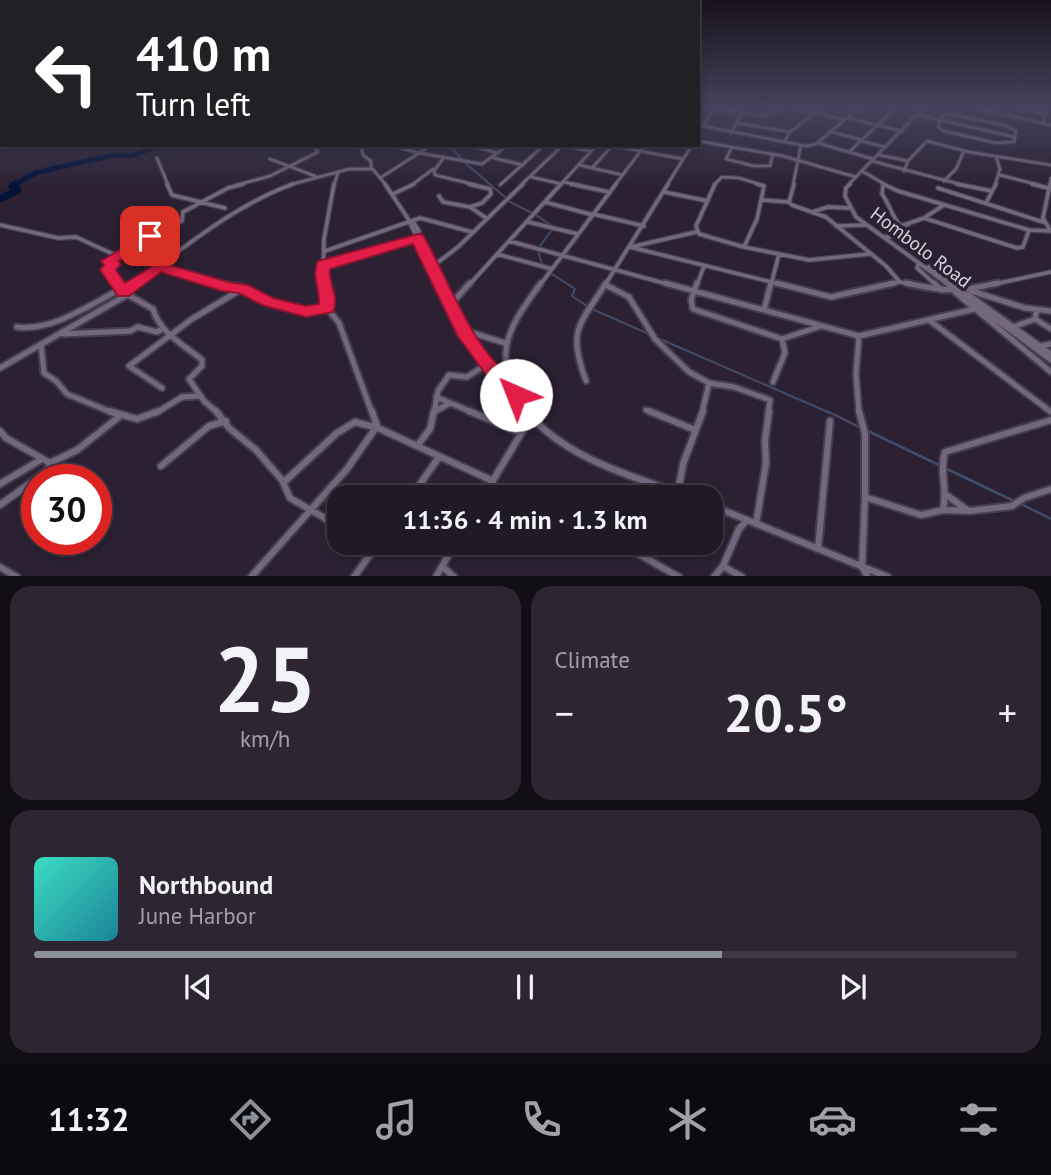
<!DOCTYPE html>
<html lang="en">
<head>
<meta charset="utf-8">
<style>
	:root { --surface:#201926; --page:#2d2632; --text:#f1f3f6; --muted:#a2a0a7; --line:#3d3843; --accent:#8c9099 }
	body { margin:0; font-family:"PT Sans",sans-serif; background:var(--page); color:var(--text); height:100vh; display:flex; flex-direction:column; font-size:26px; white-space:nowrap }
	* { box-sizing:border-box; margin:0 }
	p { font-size:23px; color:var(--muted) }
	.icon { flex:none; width:38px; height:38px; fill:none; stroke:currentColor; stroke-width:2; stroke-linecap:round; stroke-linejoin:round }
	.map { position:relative; height:576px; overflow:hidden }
	.side { display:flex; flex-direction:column; gap:10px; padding:10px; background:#120e15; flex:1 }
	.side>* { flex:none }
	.guide { position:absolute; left:0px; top:0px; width:700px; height:147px; box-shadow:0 4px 10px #0003,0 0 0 2px var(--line); background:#202124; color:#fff; overflow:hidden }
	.speed { position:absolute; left:21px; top:464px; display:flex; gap:14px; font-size:35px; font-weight:700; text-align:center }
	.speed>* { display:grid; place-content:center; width:91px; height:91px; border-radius:50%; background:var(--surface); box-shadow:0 4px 10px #0003,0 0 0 2px var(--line); line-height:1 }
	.speed .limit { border:10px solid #d22; background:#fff; color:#111 }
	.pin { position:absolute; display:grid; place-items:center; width:60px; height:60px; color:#fff; margin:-30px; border-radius:14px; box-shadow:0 4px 10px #0006 }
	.me { position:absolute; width:77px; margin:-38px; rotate:316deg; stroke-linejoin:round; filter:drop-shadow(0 0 5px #0008) }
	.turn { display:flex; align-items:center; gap:24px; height:147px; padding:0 21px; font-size:32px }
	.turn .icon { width:91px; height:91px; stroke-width:2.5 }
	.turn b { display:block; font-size:49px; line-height:60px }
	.big { font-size:52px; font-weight:800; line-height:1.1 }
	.side .widget { flex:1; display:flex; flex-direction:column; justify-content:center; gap:10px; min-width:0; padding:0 24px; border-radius:21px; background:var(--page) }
	.side .dial { align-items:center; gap:0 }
	.dial b { font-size:91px; line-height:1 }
	.song { display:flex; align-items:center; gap:21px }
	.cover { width:84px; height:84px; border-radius:10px; background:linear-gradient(135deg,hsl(170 70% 55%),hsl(190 70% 35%)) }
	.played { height:7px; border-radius:4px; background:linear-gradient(90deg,var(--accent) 70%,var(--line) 70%) }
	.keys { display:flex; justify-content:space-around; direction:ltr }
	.heat { display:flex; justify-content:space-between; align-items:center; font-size:38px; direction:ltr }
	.side .tiles { flex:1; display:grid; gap:10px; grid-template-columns:1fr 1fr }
	.widget:last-child { grid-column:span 2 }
	.trip { position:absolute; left:327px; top:485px; width:396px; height:70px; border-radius:21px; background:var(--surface); box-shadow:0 4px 10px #0003,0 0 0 2px var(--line); font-weight:800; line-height:70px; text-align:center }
	.tab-bar { display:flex; height:112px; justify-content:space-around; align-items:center; background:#0d0a0f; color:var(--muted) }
	.tab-bar .icon { width:49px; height:49px }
	.tab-bar .selected { color:var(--accent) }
	.tab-bar b { font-size:32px; color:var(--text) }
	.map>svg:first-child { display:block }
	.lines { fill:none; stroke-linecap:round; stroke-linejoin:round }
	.stream-far1 { stroke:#424c6a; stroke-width:2 }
	.stream { stroke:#424c6a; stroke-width:2.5 }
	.river-far1 { stroke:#021339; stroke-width:5 }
	.river { stroke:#021339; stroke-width:7 }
	.minor-far3-casing { stroke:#463e4e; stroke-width:5 }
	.minor-far2-casing { stroke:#463e4e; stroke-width:6 }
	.minor-far1-casing { stroke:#463e4e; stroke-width:9 }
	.minor-casing { stroke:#463e4e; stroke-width:10 }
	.minor-far3 { stroke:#73677d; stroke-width:2.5 }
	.minor-far2 { stroke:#73677d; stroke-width:3.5 }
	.minor-far1 { stroke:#73677d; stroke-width:5 }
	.minor { stroke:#73677d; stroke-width:6 }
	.route { fill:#e11d48; stroke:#92132f; stroke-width:2 }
	.labels { text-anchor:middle; stroke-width:7; stroke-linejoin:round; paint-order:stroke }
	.street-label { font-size:19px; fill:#d8d2de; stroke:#2b2133 }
</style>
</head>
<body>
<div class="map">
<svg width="1051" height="577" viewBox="0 0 1051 577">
	<rect width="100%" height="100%" fill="#2b2133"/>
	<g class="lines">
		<path class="stream-far1" d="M 448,145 L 462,159
			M 464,162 L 506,198
			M 508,201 L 532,213
			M 536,215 L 554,227
			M 539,247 L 552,230
			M 538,251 L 542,264
			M 544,269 L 547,271
			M 552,274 L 575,289 L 572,296 L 587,306
			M 592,309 L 649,334
			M 660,339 L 830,413"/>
		<path class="stream" d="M 827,411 L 859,427
			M 868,431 L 941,466
			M 947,469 L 1014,501
			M 1019,503 L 1051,519"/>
		<path class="river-far1" d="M 13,185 L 38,172 L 114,155 L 131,156 L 160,145"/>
		<path class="river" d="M 0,199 L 18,190 L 12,186 L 16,184"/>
		<g class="minor-far3-casing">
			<path id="minor-far3" d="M 719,107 L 711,112 L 703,126 L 806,146 L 816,144 L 860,107
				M 762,107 L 777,111
				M 792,107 L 844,120
				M 971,107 L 1051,125
				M 1016,107 L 1045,114
				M 718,109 L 765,116 L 783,107
				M 917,114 L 939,120
				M 951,114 L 1007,126 L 1016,131 L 1014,142 L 996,143 L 944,131 L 938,127 L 943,115 Z
				M 848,118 L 902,131
				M 939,120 L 1015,137
				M 737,123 L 790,132
				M 1044,123 L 1044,115 L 1050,107
				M 832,132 L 862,140
				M 731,133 L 742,113
				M 698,141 L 783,156 L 856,177
				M 861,141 L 885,147
				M 784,142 L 790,132 L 823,107
				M 818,143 L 873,159
				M 360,145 L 363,155 L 371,161 L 371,167 L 386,185
				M 391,145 L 419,153 L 430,145
				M 469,145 L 498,153
				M 561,145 L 590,151
				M 608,145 L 683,159
				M 732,147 L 726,159 L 754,166 L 770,166 L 773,154
				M 849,152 L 897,107
				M 879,155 L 908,161
				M 444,157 L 434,171 L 435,175 L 476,185
				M 157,158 L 168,185
				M 494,158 L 523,165
				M 270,159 L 315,176
				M 872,161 L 963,185
				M 579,165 L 623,175
				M 592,168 L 612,146
				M 862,171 L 886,185
				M 904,171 L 908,161 L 927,141 L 969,152 L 1051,165
				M 1000,175 L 1039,185
				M 531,177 L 562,184
				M 380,178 L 419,153 L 482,164 L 508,145
				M 944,181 L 956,169 L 964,151
				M 563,182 L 579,185
				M 237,185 L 270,176 L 318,152 L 313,145
				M 289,185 L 349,169 L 371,169
				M 334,185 L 338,173
				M 412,185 L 433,169
				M 500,185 L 544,145
				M 521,185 L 563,145
				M 560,185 L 597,145
				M 615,185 L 645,145
				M 667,185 L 692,145
				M 714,185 L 722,177 L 739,178 L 762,185
				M 793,185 L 801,145
				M 848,185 L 924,107
				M 995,185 L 1000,169 L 996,157
				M 1050,185 L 1051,178"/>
		</g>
		<g class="minor-far2-casing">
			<path id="minor-far2" d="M 167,184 L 172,195 L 225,208
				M 385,184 L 407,217 L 441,285
				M 469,184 L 490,189 L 491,194 L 482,203 L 470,207 L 486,218
				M 571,184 L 609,192
				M 715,184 L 696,226 L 699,234 L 744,247
				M 794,184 L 789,202 L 792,205 L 826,217 L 886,266 L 900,282
				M 850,184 L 846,188 L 845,196 L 856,217 L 949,285
				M 883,184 L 898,191 L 1029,230 L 1050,231
				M 957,184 L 992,191
				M 1032,184 L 1048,188
				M 1050,184 L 1043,218 L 1050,230
				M 883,186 L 882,194 C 890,205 891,215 900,225
				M 938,188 L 1043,222
				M 664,192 L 708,201
				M 393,194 L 414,184
				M 439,196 L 443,202 L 470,207
				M 761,200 L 789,202
				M 545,202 L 593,215
				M 986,203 L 996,184
				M 815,211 L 828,207 L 849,208
				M 593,214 L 644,226
				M 924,218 L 944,205
				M 413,222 L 419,231 L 415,234
				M 528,222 L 578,234
				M 0,225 L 58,238 L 76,237 L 115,255
				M 836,226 L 866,225
				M 885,237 L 889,237 L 888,232 L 892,229 L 924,218 L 1017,248 L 1023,247 L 1029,230
				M 889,237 L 906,234 L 908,226
				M 509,241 L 671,285
				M 630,247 L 783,285
				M 631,247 L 696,232
				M 744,247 L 809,260 L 869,254
				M 744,247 L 757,219 L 764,186 L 757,184
				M 325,251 L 420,218 L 472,232
				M 497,254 L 552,269
				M 919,263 L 917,268 L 936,285
				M 323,264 L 331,264 L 418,238
				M 159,266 L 221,285
				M 433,266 L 458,247 L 523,184
				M 929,267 L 954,285
				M 118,285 L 108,270 L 113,264 L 108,261 L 124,249 L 182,221 L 183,212 L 228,188 L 243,184
				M 133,285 C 184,248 233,206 293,184
				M 323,285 L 324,239 L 334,184
				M 469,285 L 561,184
				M 540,285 L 616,184
				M 605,285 L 668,184
				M 697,285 L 704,266
				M 771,285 L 779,254
				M 886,285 L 900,282 L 914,285
				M 990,285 L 1051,272"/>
		</g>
		<g class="minor-far1-casing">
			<path id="minor-far1" d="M 117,283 L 123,292 L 153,309 C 159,332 184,345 202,360 L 202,366 L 189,379 L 204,401 L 218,413
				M 215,283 L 241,287 L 268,302 L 293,309 L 306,311 L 327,308 L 339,323 L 372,413
				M 322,283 L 327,308
				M 440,283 C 452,307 482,375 508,381
				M 665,283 L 859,336 L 979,308
				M 697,283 L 691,300 L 693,309 L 782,339 L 785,353 L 773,382
				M 776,283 L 831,297 L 894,283
				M 906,283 C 944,292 960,292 998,283
				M 934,283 L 941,290
				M 947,283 L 1051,360
				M 952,283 L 1051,354
				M 606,285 L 629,297 L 655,339 L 689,372 L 709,383 L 734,387 L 770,400 L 768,413
				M 972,291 L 1025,308 L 1051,311
				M 123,292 L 135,283
				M 955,292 L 1051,372
				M 452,303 L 470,283
				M 764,310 L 771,283
				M 1036,313 L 1035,319 L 1051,329
				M 929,320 L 1051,412
				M 17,327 C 52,332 90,304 121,289
				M 1013,327 L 1035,319
				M 463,330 L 505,343
				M 63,334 L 130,331 L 138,327 L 157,332 L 162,329
				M 782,339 L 821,326
				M 41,344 L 44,373 L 56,381 L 67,394 L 113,413
				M 1041,346 L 1051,344
				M 0,368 L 127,295
				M 586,381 C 567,330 579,326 606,283
				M 162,388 L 129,366 L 192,319 L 240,290
				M 436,397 L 474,413
				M 646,410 L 653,413
				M 434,412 L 450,403
				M 156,413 L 182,397 L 200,396
				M 434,413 L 438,391 L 449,375 L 467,377 L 487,364
				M 527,413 C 491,357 504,333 541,283
				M 702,413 L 709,383
				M 859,413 L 856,374 L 859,336"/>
		</g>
		<g class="minor-casing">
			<path id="minor" d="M 109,411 L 137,419 L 159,411
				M 216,411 L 229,428 L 256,450 L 282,480 L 290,498 L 323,517 L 334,526 L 340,537
				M 469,411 L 521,433
				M 526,411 C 567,460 633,476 690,497
				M 649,411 L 695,430
				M 859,411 L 865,434 L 865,497
				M 0,431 L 6,438 L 50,463 L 77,450 L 120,416
				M 417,446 L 430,429 L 434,411
				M 161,466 L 209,426 L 226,421
				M 284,482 L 337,433 L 355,422 L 378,428 L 493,481
				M 0,484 L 42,459
				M 371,488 L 378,497
				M 678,492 L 683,464 L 703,411
				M 948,496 L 967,510
				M 411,497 L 439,457
				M 483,497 L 531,417
				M 0,505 L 47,471 L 50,463
				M 710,505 L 888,577
				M 943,510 C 948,490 939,471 945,452 L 1051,420
				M 756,524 L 766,463 L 765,441 L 769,411
				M 347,542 L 372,553
				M 818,549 L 830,421
				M 635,552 L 679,577
				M 0,567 L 17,577
				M 443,567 L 454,577
				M 251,577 L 347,469 L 377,426 L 372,411
				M 354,577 L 379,542
				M 436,577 L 456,542
				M 714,577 L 723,566
				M 742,577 L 723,566 L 739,529 L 747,520
				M 868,577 L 862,567 L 865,497 L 921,515 L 943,510 L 969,511 L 1012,506 L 1024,498 L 1051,489"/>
		</g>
		<use href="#minor-far3" class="minor-far3"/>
		<use href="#minor-far2" class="minor-far2"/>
		<use href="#minor-far1" class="minor-far1"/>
		<use href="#minor" class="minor"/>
	</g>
	<linearGradient id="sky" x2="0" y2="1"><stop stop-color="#18121c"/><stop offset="0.57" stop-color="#44435b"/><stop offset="1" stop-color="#44435b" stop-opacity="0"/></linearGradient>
	<rect width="1051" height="188" fill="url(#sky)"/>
	<path class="route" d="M 150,232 L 155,233 L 155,239 L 119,261 L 121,264 L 116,270 L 125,283 L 159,262 L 228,282 L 248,285 L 273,298 L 306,306 L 319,304 C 320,288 311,276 318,261 L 418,234 L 423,235 C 444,269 478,364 515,376 L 526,395 L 523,400 L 516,403 L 509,400 L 502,386 L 493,384 L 457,335 L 413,244 L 330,269 C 328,284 340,296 333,312 L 306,317 L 262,305 L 239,293 L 222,291 L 161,272 L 129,296 L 118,296 L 100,270 L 104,265 L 101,261 Z"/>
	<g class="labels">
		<g class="street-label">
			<text transform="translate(921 247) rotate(37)" y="7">Hombolo Road</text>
		</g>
	</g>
</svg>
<div class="speed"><div class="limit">30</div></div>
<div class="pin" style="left:150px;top:236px;background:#d93025"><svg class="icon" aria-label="arrive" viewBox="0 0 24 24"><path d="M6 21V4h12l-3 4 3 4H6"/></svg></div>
<svg class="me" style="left:516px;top:395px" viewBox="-20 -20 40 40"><circle r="19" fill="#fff"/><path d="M0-13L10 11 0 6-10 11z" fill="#e11d48"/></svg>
<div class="trip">11:36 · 4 min · 1.3 km</div>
<div class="guide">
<div class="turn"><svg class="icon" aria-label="left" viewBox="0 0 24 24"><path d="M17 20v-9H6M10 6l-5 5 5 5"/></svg><div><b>410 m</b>Turn left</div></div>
</div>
</div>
<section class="side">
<div class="tiles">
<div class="widget dial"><b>25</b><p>km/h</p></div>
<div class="widget"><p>Climate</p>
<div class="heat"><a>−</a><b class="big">20.5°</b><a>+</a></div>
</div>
<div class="widget">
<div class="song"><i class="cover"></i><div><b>Northbound</b><p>June Harbor</p></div></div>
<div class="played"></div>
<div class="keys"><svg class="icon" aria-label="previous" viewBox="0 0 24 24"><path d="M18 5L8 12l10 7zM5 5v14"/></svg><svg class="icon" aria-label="pause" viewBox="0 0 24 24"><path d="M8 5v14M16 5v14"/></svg><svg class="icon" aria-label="next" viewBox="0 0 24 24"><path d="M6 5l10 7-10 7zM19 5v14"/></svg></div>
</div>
</div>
</section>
<nav class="tab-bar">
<b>11:32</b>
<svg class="icon selected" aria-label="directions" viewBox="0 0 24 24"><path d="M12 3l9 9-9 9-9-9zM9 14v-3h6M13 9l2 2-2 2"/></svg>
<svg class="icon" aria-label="music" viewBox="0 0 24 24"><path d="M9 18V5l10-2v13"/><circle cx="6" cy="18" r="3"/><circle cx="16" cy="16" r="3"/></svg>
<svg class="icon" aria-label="phone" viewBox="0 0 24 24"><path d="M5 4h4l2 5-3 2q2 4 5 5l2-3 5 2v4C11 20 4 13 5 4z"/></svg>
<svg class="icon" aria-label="climate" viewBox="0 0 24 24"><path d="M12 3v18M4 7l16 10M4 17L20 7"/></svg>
<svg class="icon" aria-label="car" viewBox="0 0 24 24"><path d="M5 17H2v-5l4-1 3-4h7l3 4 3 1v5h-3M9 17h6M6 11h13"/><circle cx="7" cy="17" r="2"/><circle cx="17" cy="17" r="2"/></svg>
<svg class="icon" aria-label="filters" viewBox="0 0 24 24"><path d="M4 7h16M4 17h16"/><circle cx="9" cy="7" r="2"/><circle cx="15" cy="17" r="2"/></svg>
</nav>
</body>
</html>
